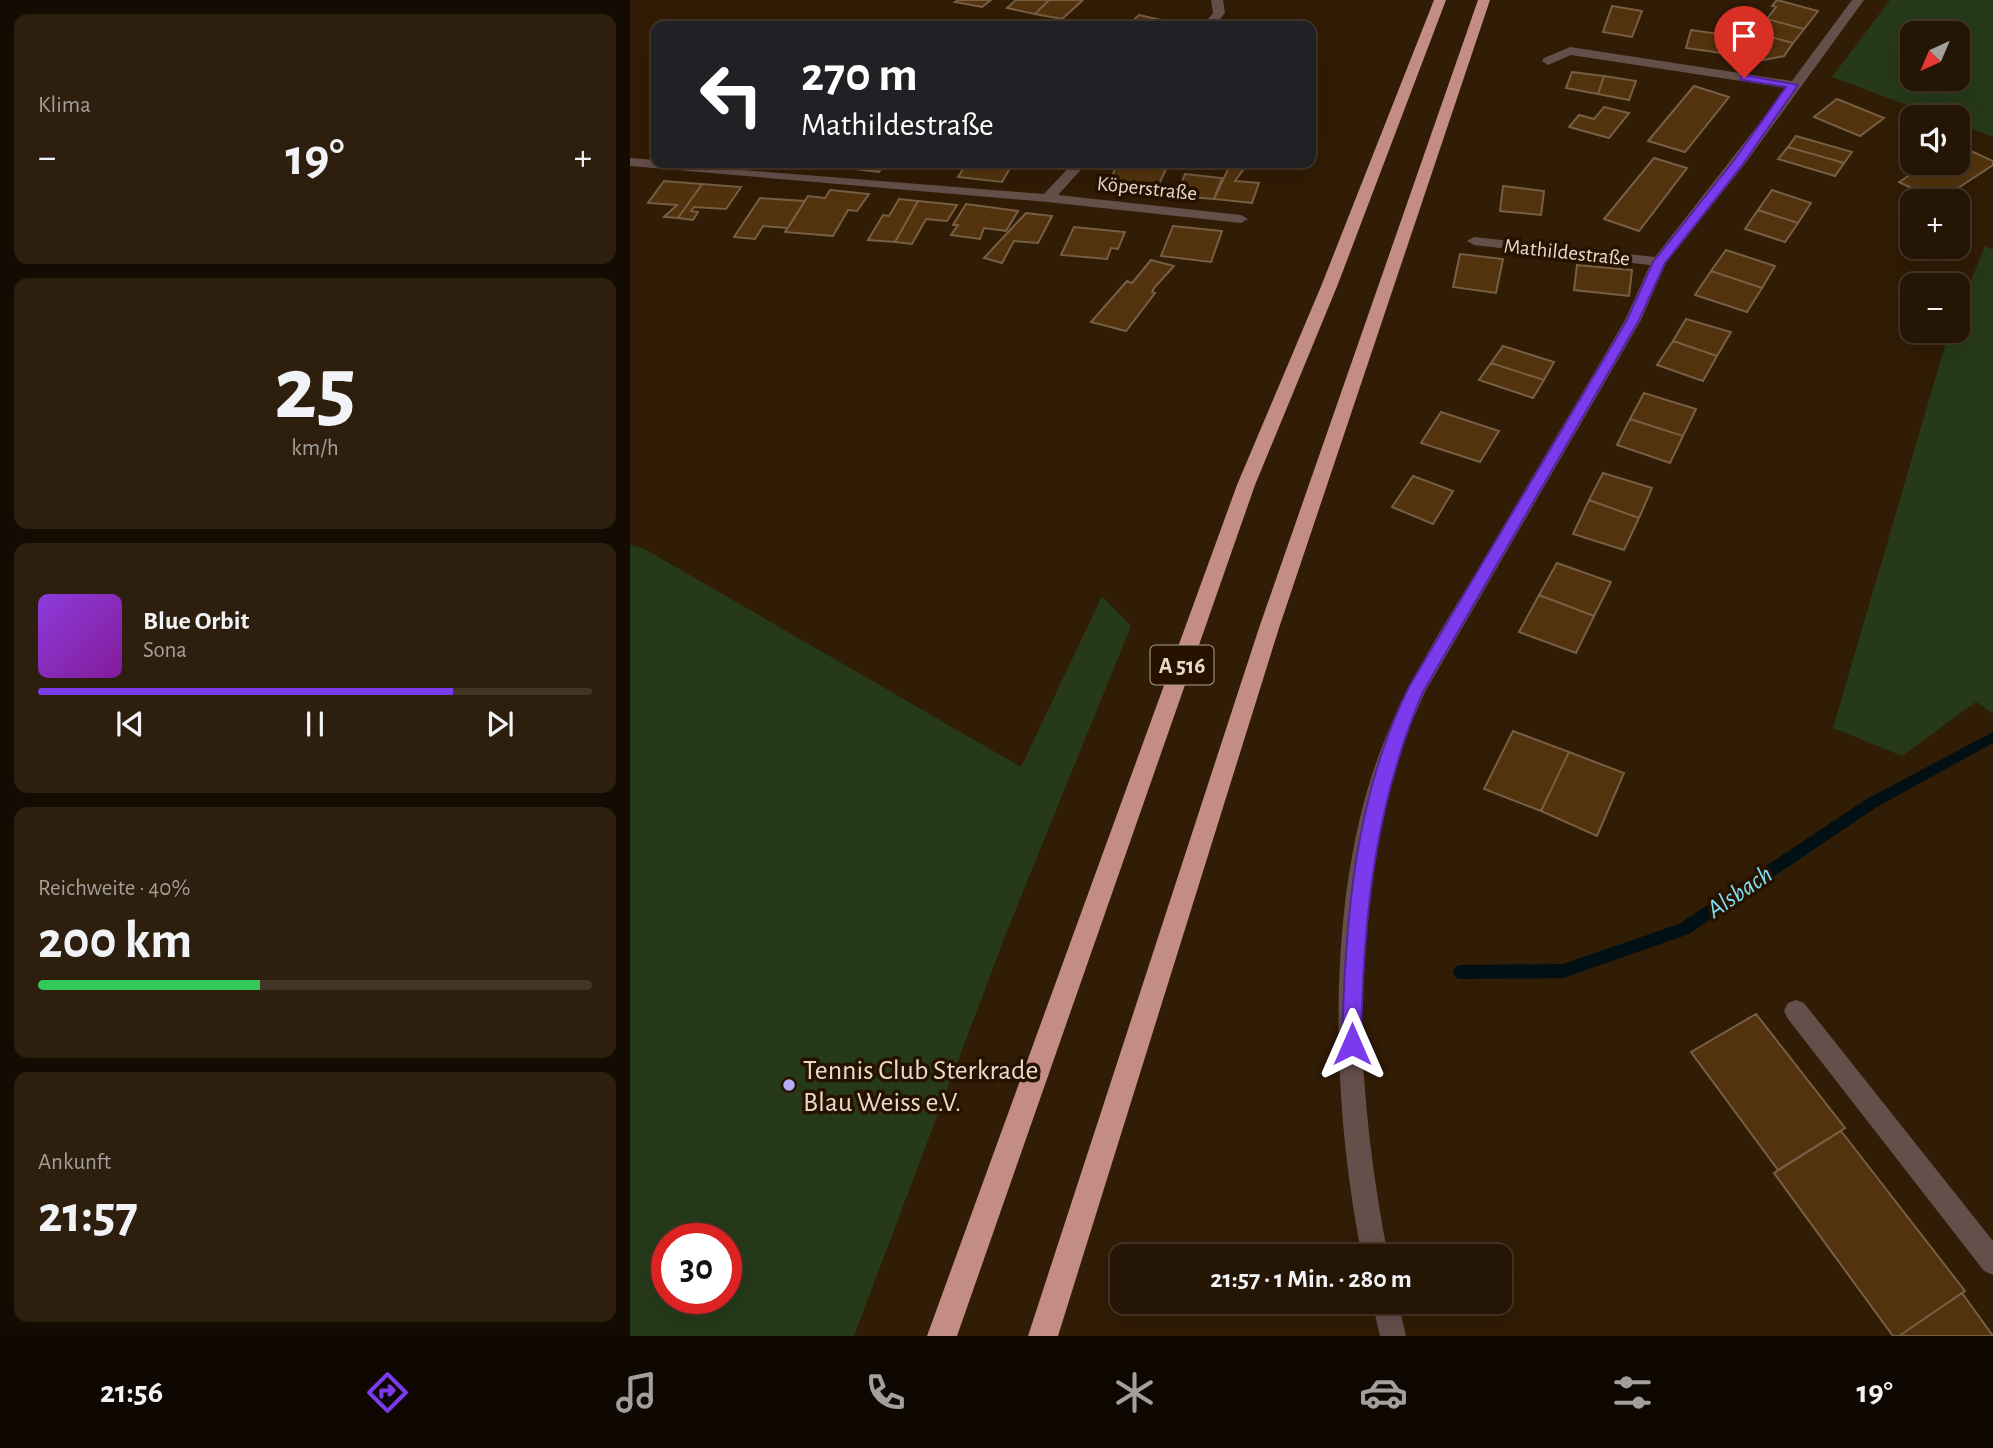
<!DOCTYPE html>
<html lang="de">
<head>
<meta charset="utf-8">
<style>
	:root { --surface:#251504; --page:#2d1e0e; --text:#f1f3f6; --muted:#a39f9a; --line:#423426; --accent:#7c3aed }
	body { margin:0; font-family:"Alegreya Sans",sans-serif; background:var(--page); color:var(--text); height:100vh; display:flex; flex-direction:column; font-size:26px; white-space:nowrap }
	* { box-sizing:border-box; margin:0 }
	p { font-size:23px; color:var(--muted) }
	.icon { flex:none; width:38px; height:38px; fill:none; stroke:currentColor; stroke-width:2; stroke-linecap:round; stroke-linejoin:round }
	.map { position:relative; flex:1; overflow:hidden }
	.drawer { display:flex; flex-direction:column; gap:14px; padding:14px; background:#140c02; width:630px }
	.drawer>* { flex:none }
	.hud { position:absolute; left:21px; top:21px; width:665px; height:147px; border-radius:14px; box-shadow:0 7px 28px #0002,0 0 0 2px var(--line); background:#202124; color:#fff; overflow:hidden }
	.needle { width:46px; rotate:224deg }
	.controls { position:absolute; left:1270px; top:21px; display:grid; gap:14px }
	.controls a { display:grid; place-items:center; width:70px; height:70px; border-radius:14px; background:var(--surface); box-shadow:0 7px 28px #0002,0 0 0 2px var(--line); font-size:35px }
	.speed { position:absolute; left:21px; top:1223px; display:flex; gap:14px; font-size:35px; font-weight:700; text-align:center }
	.speed>* { display:grid; place-content:center; width:91px; height:91px; border-radius:50%; background:var(--surface); box-shadow:0 7px 28px #0002,0 0 0 2px var(--line); line-height:1 }
	.speed .limit { border:10px solid #d22; background:#fff; color:#111 }
	.pin { position:absolute; display:grid; place-items:center; width:60px; height:60px; color:#fff; margin:-72px -30px; border-radius:50% 50% 50% 0; rotate:-45deg; box-shadow:0 0 7px #0007 }
	.pin .icon { rotate:45deg }
	.me { position:absolute; width:77px; margin:-38px; rotate:0deg; stroke-linejoin:round; filter:drop-shadow(0 0 5px #0008) }
	.turn { display:flex; align-items:center; gap:24px; height:147px; padding:0 35px; font-size:32px }
	.turn .icon { width:91px; height:91px; stroke-width:2.5 }
	.turn b { display:block; font-size:49px; line-height:60px }
	.big { font-size:52px; font-weight:600; line-height:1.1 }
	.drawer .card { flex:1; display:flex; flex-direction:column; justify-content:center; gap:10px; min-width:0; padding:0 24px; border-radius:14px; background:var(--page) }
	.drawer .dial { align-items:center; gap:0 }
	.dial b { font-size:91px; line-height:1 }
	.song { display:flex; align-items:center; gap:21px }
	.cover { width:84px; height:84px; border-radius:10px; background:linear-gradient(135deg,hsl(270 70% 55%),hsl(290 70% 35%)) }
	.played { height:7px; border-radius:4px; background:linear-gradient(90deg,var(--accent) 75%,var(--line) 75%) }
	.keys { display:flex; justify-content:space-around; direction:ltr }
	.heat { display:flex; justify-content:space-between; align-items:center; font-size:38px; direction:ltr }
	.charge { height:10px; border-radius:5px; background:linear-gradient(90deg,#34c759 40%,var(--line) 0) }
	.trip { position:absolute; left:480px; top:1244px; width:402px; height:70px; border-radius:14px; background:var(--surface); box-shadow:0 7px 28px #0002,0 0 0 2px var(--line); font-weight:600; line-height:70px; text-align:center }
	.menu { display:flex; height:112px; justify-content:space-around; align-items:center; background:#0f0802; color:var(--muted) }
	.menu .icon { width:49px; height:49px }
	.menu .current { color:var(--accent) }
	.menu b { font-size:32px; color:var(--text) }
	main { display:flex; flex:1; min-height:0 }
	.map>svg:first-child { display:block }
	.green { fill:#263a19; fill-rule:evenodd }
	.lines { fill:none; stroke-linecap:round; stroke-linejoin:round }
	.stream { fill:#001014; fill-rule:evenodd }
	.building { fill:#52330e; stroke:#775f46; stroke-width:2 }
	.service { fill:#654f4b; fill-rule:evenodd }
	.minor { fill:#654f4b; fill-rule:evenodd }
	.motorway { fill:#c38d85; fill-rule:evenodd }
	.route { fill:#7c3aed; stroke:#51269a; stroke-width:2 }
	.poi-dot { fill:#b5acf8; stroke:#271200; stroke-width:2.5 }
	.labels { text-anchor:middle; stroke-width:7; stroke-linejoin:round; paint-order:stroke }
	.far-street-label { font-size:21px; fill:#e9dacd; stroke:#271200 }
	.shield { fill:#271200; stroke:#af9e90; stroke-width:2 }
	.shield-label { font-size:23px; font-weight:bold; fill:#e9dacd }
	.water-label { font-size:26px; font-style:italic; fill:#7ee2f5; stroke:#271200 }
	.near-poi-label { font-size:28px; fill:#e9dacd; stroke:#271200; text-anchor:start }
</style>
</head>
<body>
<main>
<section class="drawer">
<div class="card"><p>Klima</p>
<div class="heat"><a>−</a><b class="big">19°</b><a>+</a></div>
</div>
<div class="card dial"><b>25</b><p>km/h</p></div>
<div class="card">
<div class="song"><i class="cover"></i><div><b>Blue Orbit</b><p>Sona</p></div></div>
<div class="played"></div>
<div class="keys"><svg class="icon" aria-label="previous" viewBox="0 0 24 24"><path d="M18 5L8 12l10 7zM5 5v14"/></svg><svg class="icon" aria-label="pause" viewBox="0 0 24 24"><path d="M8 5v14M16 5v14"/></svg><svg class="icon" aria-label="next" viewBox="0 0 24 24"><path d="M6 5l10 7-10 7zM19 5v14"/></svg></div>
</div>
<div class="card"><p>Reichweite · 40%</p><b class="big">200 km</b><div class="charge"></div></div>
<div class="card"><p>Ankunft</p><b class="big">21:57</b></div>
</section>
<div class="map">
<svg width="1363" height="1336" viewBox="0 0 1363 1336">
	<rect width="100%" height="100%" fill="#311c05"/>
	<path class="green" d="M 1260,0 L 1363,0 L 1363,137 L 1328,124 L 1328,117 L 1309,117 L 1202,77 ZM 1328,33 L 1328,79 L 1283,79 L 1283,33 Z
		M 1355,246 L 1363,250 L 1363,714 L 1346,702 L 1272,756 L 1203,728 L 1313,352 L 1321,331 L 1328,331 L 1328,313 Z
		M 0,545 L 13,548 L 391,767 L 472,596 L 501,626 L 377,931 L 224,1336 L 0,1336 ZM 96,1239 L 96,1298 L 37,1298 L 37,1239 Z"/>
	<g class="lines">
		<path class="stream" d="M 1363,732 L 1363,743 L 1245,808 L 1059,934 L 933,978 L 830,979 L 825,977 L 823,972 L 825,967 L 830,965 L 933,964 L 1049,924 L 1235,800 Z"/>
	</g>
	<path class="building" d="M 328,0 L 361,0 L 352,7 L 325,2 Z
		M 386,0 L 419,0 L 405,14 L 377,8 Z
		M 419,0 L 453,0 L 432,19 L 405,14 Z
		M 1147,0 L 1188,11 L 1174,29 L 1137,19 L 1146,7 L 1142,6 Z
		M 982,6 L 1012,11 L 1002,37 L 973,32 Z
		M 509,15 L 540,22 L 536,26 L 497,26 Z
		M 1137,19 L 1174,29 L 1163,43 L 1125,33 L 1132,33 L 1138,26 L 1133,24 Z
		M 1061,30 L 1103,36 L 1098,54 L 1056,48 Z
		M 1121,32 L 1125,33 L 1163,43 L 1154,56 L 1134,60 L 1098,54 L 1103,36 L 1116,38 Z
		M 942,72 L 974,76 L 968,94 L 936,88 Z
		M 974,76 L 1006,81 L 999,100 L 968,94 Z
		M 1064,86 L 1099,97 L 1055,152 L 1018,141 Z
		M 1207,99 L 1254,118 L 1230,136 L 1184,117 Z
		M 974,107 L 999,113 L 979,138 L 939,127 L 949,115 L 964,119 Z
		M 1166,136 L 1222,152 L 1214,163 L 1158,147 Z
		M 1328,145 L 1363,161 L 1363,165 L 1308,201 L 1269,182 L 1298,163 L 1328,163 Z
		M 1158,147 L 1214,163 L 1205,176 L 1148,159 Z
		M 1024,158 L 1057,168 L 1009,231 L 974,219 Z
		M 202,163 L 254,163 L 249,172 L 200,166 Z
		M 309,163 L 337,163 L 334,168 L 306,165 Z
		M 337,163 L 383,163 L 372,182 L 328,177 Z
		M 488,163 L 539,163 L 527,188 L 479,182 Z
		M 601,163 L 618,163 L 605,181 L 629,183 L 622,203 L 584,199 Z
		M 555,174 L 592,178 L 584,199 L 546,196 Z
		M 34,181 L 72,184 L 48,218 L 34,217 L 47,205 L 18,203 Z
		M 72,184 L 111,187 L 96,209 L 64,207 L 61,211 L 68,212 L 63,220 L 48,218 Z
		M 873,186 L 914,191 L 911,215 L 870,211 Z
		M 200,190 L 239,194 L 227,211 L 218,210 L 203,236 L 155,232 L 178,196 L 195,198 Z
		M 1142,190 L 1181,203 L 1168,223 L 1128,210 Z
		M 130,198 L 175,201 L 158,228 L 133,226 L 125,239 L 104,237 Z
		M 269,199 L 288,201 L 265,242 L 238,240 L 253,215 L 259,216 Z
		M 288,201 L 327,205 L 317,221 L 296,219 L 282,244 L 265,242 Z
		M 336,204 L 388,211 L 376,231 L 354,228 L 350,239 L 321,235 L 328,225 L 323,225 Z
		M 1128,210 L 1168,223 L 1155,242 L 1115,229 Z
		M 396,213 L 422,216 L 408,243 L 384,241 L 372,263 L 354,258 Z
		M 543,226 L 592,231 L 581,262 L 531,256 Z
		M 444,227 L 495,232 L 488,249 L 481,248 L 477,259 L 431,255 Z
		M 1096,250 L 1145,266 L 1132,288 L 1081,271 Z
		M 830,254 L 873,259 L 866,293 L 823,287 Z
		M 521,260 L 544,266 L 524,288 L 522,292 L 525,293 L 496,331 L 461,322 L 497,281 L 502,283 Z
		M 947,265 L 1002,270 L 999,296 L 944,290 Z
		M 1081,271 L 1132,288 L 1117,312 L 1065,295 Z
		M 1056,319 L 1101,332 L 1087,356 L 1043,341 Z
		M 1043,341 L 1087,356 L 1073,381 L 1027,365 Z
		M 873,346 L 924,362 L 914,380 L 861,363 Z
		M 861,363 L 914,380 L 903,398 L 849,380 Z
		M 1014,393 L 1066,409 L 1053,436 L 1000,419 Z
		M 811,412 L 869,431 L 850,462 L 791,443 Z
		M 1000,419 L 1053,436 L 1040,463 L 987,445 Z
		M 973,473 L 1022,488 L 1009,518 L 959,500 Z
		M 783,476 L 823,491 L 803,524 L 762,507 Z
		M 959,500 L 1009,518 L 994,550 L 943,534 Z
		M 927,563 L 981,582 L 964,616 L 909,595 Z
		M 909,595 L 964,616 L 946,653 L 889,632 Z
		M 883,731 L 939,752 L 911,811 L 854,789 Z
		M 939,752 L 994,773 L 967,836 L 911,811 Z
		M 1126,1014 L 1215,1128 L 1148,1170 L 1061,1052 Z
		M 1211,1131 L 1335,1291 L 1269,1336 L 1263,1336 L 1144,1173 Z
		M 1332,1293 L 1363,1336 L 1269,1336 Z"/>
	<g class="lines">
		<path class="service" d="M 1166,1000 L 1174,1003 L 1363,1241 L 1363,1275 L 1354,1271 L 1158,1019 L 1154,1011 L 1158,1003 Z"/>
		<path class="minor" d="M 581,0 L 593,0 L 595,13 L 584,26 L 572,26 L 583,13 Z
			M 1222,0 L 1234,0 L 1114,165 L 1036,263 L 1011,320 L 795,692 C 783,720 770,747 762,776 C 716,930 728,1101 758,1256 L 732,1256 C 702,1106 695,909 746,763 C 770,694 809,633 847,571 C 896,487 946,404 995,320 L 1020,265 L 844,245 L 837,241 L 844,237 L 1025,257 L 1157,88 L 941,55 L 918,65 L 912,61 L 914,58 L 940,47 L 1162,81 Z
			M 0,158 L 26,160 L 26,163 L 414,194 L 443,163 L 457,163 L 428,195 L 611,215 L 618,219 L 611,223 L 417,202 L 0,166 Z
			M 742,1302 L 768,1302 L 776,1336 L 750,1336 Z"/>
		<path class="motorway" d="M 804,0 L 816,0 L 708,284 L 625,485 L 327,1336 L 297,1336 L 607,485 L 692,284 Z
			M 848,0 L 860,0 L 649,628 L 428,1336 L 398,1336 L 629,628 Z"/>
	</g>
	<path class="route" d="M 1114,75 L 1168,85 L 1113,164 L 1035,263 L 1009,320 L 793,692 C 744,806 733,921 731,1044 L 729,1051 L 722,1053 L 715,1051 L 712,1044 C 715,923 724,795 780,685 L 997,320 L 1023,262 L 1105,159 L 1156,87 L 1111,80 L 1111,76 Z"/>
	<circle class="poi-dot" cx="159" cy="1085" r="7"/>
	<g class="labels">
		<g class="far-street-label">
			<text transform="translate(517 188) rotate(6)" y="7">Köperstraße</text>
			<text transform="translate(937 252) rotate(6)" y="7">Mathildestraße</text>
		</g>
		<rect class="shield" x="520.5" y="645.5" width="63" height="39" rx="5"/>
		<g class="shield-label">
			<text x="552" y="673">A 516</text>
		</g>
		<g class="water-label">
			<text transform="translate(1109 891) rotate(-34)" y="9">Alsbach</text>
		</g>
		<g class="near-poi-label">
			<text x="173" y="1079">Tennis Club Sterkrade<tspan x="173" dy="32">Blau Weiss e.V.</tspan></text>
		</g>
	</g>
</svg>
<div class="controls">
<a><svg class="needle" viewBox="-14 -14 28 28"><path d="M0-13l5 13h-10z" fill="#e53935"/><path d="M0 13l5-13h-10z" fill="#a39f9a"/></svg></a>
<a><svg class="icon" aria-label="sound" viewBox="0 0 24 24"><path d="M4 9h4l5-4v14l-5-4H4zM17 9q2 3 0 6"/></svg></a>
<a>+</a>
<a>−</a>
</div>
<div class="speed"><div class="limit">30</div></div>
<div class="pin" style="left:1114px;top:78px;background:#d93025"><svg class="icon" aria-label="arrive" viewBox="0 0 24 24"><path d="M6 21V4h12l-3 4 3 4H6"/></svg></div>
<svg class="me" style="left:722px;top:1044px" viewBox="-20 -20 40 40"><path d="M0-17L14 15 0 8-14 15z" fill="#7c3aed" stroke="#fff" stroke-width="4"/></svg>
<div class="trip">21:57 · 1 Min. · 280 m</div>
<div class="hud">
<div class="turn"><svg class="icon" aria-label="left" viewBox="0 0 24 24"><path d="M17 20v-9H6M10 6l-5 5 5 5"/></svg><div><b>270 m</b>Mathildestraße</div></div>
</div>
</div>
</main>
<nav class="menu">
<b>21:56</b>
<svg class="icon current" aria-label="directions" viewBox="0 0 24 24"><path d="M12 3l9 9-9 9-9-9zM9 14v-3h6M13 9l2 2-2 2"/></svg>
<svg class="icon" aria-label="music" viewBox="0 0 24 24"><path d="M9 18V5l10-2v13"/><circle cx="6" cy="18" r="3"/><circle cx="16" cy="16" r="3"/></svg>
<svg class="icon" aria-label="phone" viewBox="0 0 24 24"><path d="M5 4h4l2 5-3 2q2 4 5 5l2-3 5 2v4C11 20 4 13 5 4z"/></svg>
<svg class="icon" aria-label="climate" viewBox="0 0 24 24"><path d="M12 3v18M4 7l16 10M4 17L20 7"/></svg>
<svg class="icon" aria-label="car" viewBox="0 0 24 24"><path d="M5 17H2v-5l4-1 3-4h7l3 4 3 1v5h-3M9 17h6M6 11h13"/><circle cx="7" cy="17" r="2"/><circle cx="17" cy="17" r="2"/></svg>
<svg class="icon" aria-label="filters" viewBox="0 0 24 24"><path d="M4 7h16M4 17h16"/><circle cx="9" cy="7" r="2"/><circle cx="15" cy="17" r="2"/></svg>
<b>19°</b>
</nav>
</body>
</html>
